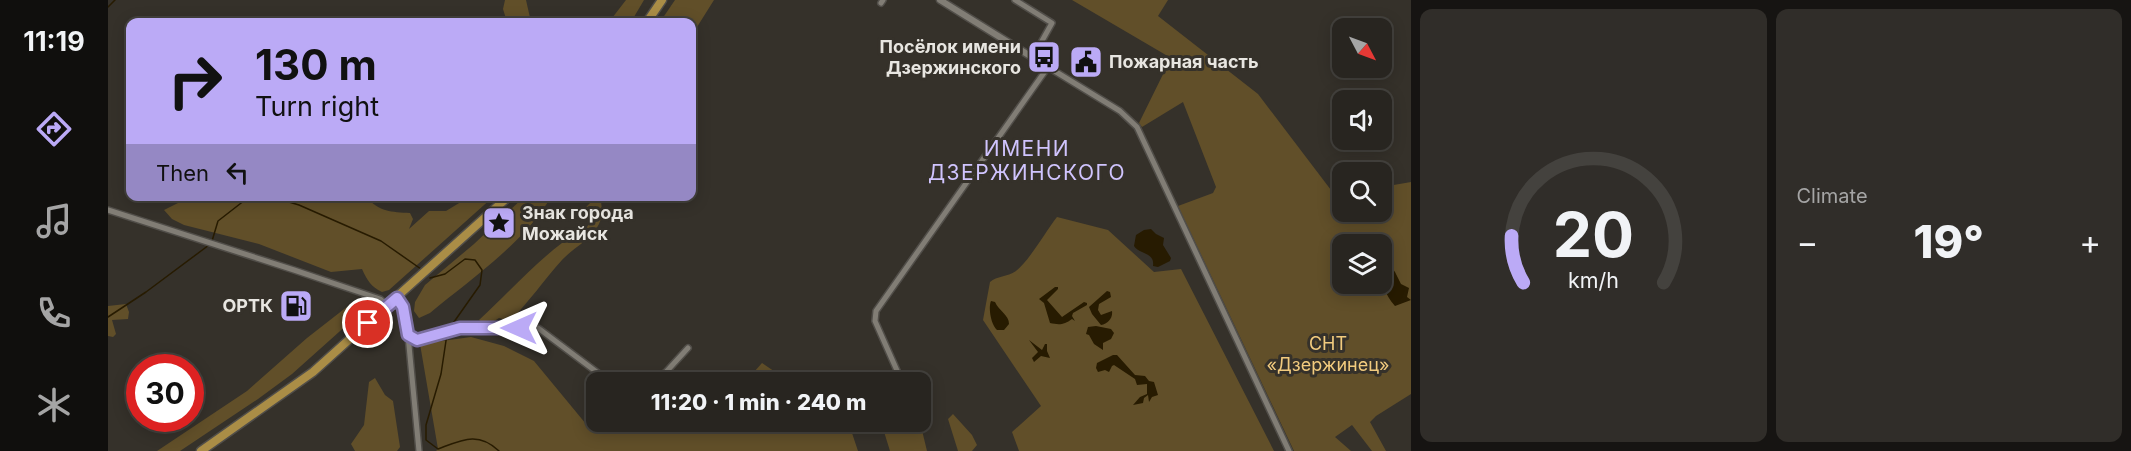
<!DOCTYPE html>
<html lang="en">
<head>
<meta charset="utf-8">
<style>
	:root { --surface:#282520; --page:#302d29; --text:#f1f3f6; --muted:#a5a5a5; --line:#44423e; --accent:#bbaaf6 }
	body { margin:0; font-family:Inter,sans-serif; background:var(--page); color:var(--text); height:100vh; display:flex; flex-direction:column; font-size:22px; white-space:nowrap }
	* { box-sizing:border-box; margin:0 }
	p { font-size:20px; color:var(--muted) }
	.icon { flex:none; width:33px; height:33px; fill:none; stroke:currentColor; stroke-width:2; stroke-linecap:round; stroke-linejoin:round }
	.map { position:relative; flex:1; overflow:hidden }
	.side { display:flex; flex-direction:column; gap:9px; padding:9px; background:#161412; width:720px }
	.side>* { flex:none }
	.banner { position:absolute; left:18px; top:18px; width:570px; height:183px; border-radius:12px; box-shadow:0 3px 15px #0003,0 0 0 2px var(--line); background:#bbaaf6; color:#111; overflow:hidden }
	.needle { width:39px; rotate:131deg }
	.buttons { position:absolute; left:1224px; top:18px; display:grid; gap:12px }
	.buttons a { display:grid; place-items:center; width:60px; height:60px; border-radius:12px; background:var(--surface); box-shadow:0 3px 15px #0003,0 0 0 2px var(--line); font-size:30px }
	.speed { position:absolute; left:18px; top:354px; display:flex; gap:12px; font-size:30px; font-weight:700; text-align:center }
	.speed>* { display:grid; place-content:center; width:78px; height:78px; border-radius:50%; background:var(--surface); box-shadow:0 3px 15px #0003,0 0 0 2px var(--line); line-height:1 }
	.speed .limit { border:9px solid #d22; background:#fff; color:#111 }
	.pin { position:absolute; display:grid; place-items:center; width:51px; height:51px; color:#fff; margin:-26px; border:3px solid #fff; border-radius:50%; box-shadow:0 2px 6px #0007 }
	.me { position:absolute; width:66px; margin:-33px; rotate:270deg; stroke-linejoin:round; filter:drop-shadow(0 0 4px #0008) }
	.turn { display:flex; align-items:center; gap:21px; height:126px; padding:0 30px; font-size:27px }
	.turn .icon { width:78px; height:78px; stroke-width:2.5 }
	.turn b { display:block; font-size:42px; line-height:51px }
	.then { display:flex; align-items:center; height:57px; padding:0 30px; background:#0003; gap:12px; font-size:22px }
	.big { font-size:45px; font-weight:800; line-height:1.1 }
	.side .widget { flex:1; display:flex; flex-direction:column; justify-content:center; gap:9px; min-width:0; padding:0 21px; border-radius:12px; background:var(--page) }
	.side .dial { align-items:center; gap:0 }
	.dial svg { height:156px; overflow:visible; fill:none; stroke:var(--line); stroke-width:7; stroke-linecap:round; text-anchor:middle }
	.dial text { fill:var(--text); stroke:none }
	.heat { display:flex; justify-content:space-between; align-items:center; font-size:33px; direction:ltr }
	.side .tiles { flex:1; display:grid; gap:9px; grid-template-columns:repeat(2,1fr) }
	.trip { position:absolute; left:478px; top:372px; width:345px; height:60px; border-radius:12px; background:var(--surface); box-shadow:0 3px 15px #0003,0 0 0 2px var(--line); font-weight:800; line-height:60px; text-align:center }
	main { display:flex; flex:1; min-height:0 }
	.tab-bar { display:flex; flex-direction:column; width:108px; justify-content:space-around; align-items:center; background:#100f0d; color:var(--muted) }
	.tab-bar .icon { width:42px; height:42px }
	.tab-bar .on { color:var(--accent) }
	.tab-bar b { font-size:27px; color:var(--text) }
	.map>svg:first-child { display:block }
	.green { fill:#614f29; fill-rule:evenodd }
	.water { fill:#271b01 }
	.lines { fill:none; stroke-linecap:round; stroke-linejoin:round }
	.stream { stroke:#271b01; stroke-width:1.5 }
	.minor-casing { stroke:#514e49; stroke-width:8 }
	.tertiary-casing { stroke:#514e49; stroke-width:9 }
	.primary-casing { stroke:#514e49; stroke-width:11 }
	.minor { stroke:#817d75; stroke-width:5 }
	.tertiary { stroke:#817d75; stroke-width:6 }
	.primary { stroke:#aa8d46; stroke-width:8 }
	.route-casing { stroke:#7a6ea0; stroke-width:15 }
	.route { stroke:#bbaaf6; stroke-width:10 }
	.labels { text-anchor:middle; stroke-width:6; stroke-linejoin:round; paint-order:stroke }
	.poi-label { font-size:18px; font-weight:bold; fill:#e8e6e1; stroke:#35312a; text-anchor:end }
	.park-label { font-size:18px; fill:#f2cb7e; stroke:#35312a }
	.quarter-label { font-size:21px; letter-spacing:1.5px; fill:#d0c4fe; stroke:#35312a }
</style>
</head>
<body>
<main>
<nav class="tab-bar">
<b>11:19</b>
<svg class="icon on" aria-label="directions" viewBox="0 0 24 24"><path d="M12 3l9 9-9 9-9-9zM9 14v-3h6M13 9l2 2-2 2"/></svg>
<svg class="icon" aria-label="music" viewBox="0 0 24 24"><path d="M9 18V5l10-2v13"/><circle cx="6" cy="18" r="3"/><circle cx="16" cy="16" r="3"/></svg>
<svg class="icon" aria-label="phone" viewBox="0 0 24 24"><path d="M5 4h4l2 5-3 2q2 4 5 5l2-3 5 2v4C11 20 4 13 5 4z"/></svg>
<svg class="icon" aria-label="climate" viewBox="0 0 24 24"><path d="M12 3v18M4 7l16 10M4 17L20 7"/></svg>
</nav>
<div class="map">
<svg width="1303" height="451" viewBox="0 0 1303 451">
	<rect width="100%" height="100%" fill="#35312a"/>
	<path class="green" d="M 397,0 L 418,0 L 423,22 L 399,22 L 395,9 Z
		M 518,0 L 536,0 L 523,22 L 501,22 Z
		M 567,0 L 606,0 L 584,35 L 584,22 L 552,22 Z
		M 964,0 L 1060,0 L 1050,16 L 1150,94 L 1226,194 L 1234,193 L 1234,212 L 1274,212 L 1274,187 L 1303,182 L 1303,394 L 1268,416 L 1262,422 L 1278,451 L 1264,451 L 1244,425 L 1227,437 L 1243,451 L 1186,451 L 1070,206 L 1105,193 L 1108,187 L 1075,102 L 1034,127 L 1031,123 L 1063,58 ZM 1234,244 L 1274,244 L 1274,284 L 1234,284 Z
		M 417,196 L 443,197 C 415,244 364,278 322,313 L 311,318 L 306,311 L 307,302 L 317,285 L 366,244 Z
		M 489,196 L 492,197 C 494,205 495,215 491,224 C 484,239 465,248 454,260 C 436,280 421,302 402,321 L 391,318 C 384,323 378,325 371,320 C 398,295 425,265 454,243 C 466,234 481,234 483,216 L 477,208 Z
		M 82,197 L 258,197 C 272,212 283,212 302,213 L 305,219 L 301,229 L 321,211 L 338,211 L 361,197 L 385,197 L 281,290 L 274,292 C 263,287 259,280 254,269 L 223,272 L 151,244 L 76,225 L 64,219 L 56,210 Z
		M 949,217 L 1000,230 L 1046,272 L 1073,269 L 1166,451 L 911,451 L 904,432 L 933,406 L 875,320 L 882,282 C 889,276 899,277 908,271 C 921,261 938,231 949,217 Z
		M 18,304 L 21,312 L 20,319 L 4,320 L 8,334 L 5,337 L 0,336 L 0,306 Z
		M 245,304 L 250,308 L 250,315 L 184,374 L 150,399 L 72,451 L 49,451 L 139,391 L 199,338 L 240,306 Z
		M 363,337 L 396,346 L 426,361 L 478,424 L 489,418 L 489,422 L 696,422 L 697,426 L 742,427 L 750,451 L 328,451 L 330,449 L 312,344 Z
		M 654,363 L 682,382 L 637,382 Z
		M 267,378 L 277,395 L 285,401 L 292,447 L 289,451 L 247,451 L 243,444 L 256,425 L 261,382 Z
		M 845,414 L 864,435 L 869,445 L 864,451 L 850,451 L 840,419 Z
		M 773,422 L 812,422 L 819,451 L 782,451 Z"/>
	<path class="water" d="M 1043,229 L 1048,234 L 1056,238 L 1055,245 L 1063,258 L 1062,261 L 1050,267 L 1045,266 C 1047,252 1032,255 1026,246 L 1028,235 L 1036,230 Z
		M 1276,257 L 1287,272 L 1293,284 L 1301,288 L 1299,297 L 1303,300 L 1287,306 C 1274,291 1273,278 1274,259 Z
		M 947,287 L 950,287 L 950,289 L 939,300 L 954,317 L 976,302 L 979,303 L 979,305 L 965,313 L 964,316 L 967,321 L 964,319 C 956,325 951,325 942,323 L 936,303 L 931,299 Z
		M 999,291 L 1002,292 L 1003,297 L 991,304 L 990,310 L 993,315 L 1004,311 C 1005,318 1000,324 993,325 L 984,314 L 981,307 Z
		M 883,301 L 887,302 C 891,311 901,315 901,324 L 896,330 L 889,330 C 883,325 880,308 883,301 Z
		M 988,326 L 1003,329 L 1006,333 L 1003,339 L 995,343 L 995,350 L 986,344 L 981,335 L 978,334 L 980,327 Z
		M 921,340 L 934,350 L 937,344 L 939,344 L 939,351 L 942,358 L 933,356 L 926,362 L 924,358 L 930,352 Z
		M 1005,355 L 1009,355 L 1027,375 L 1037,376 L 1041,381 L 1046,382 L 1050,395 L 1044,397 L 1041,402 L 1040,395 L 1036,398 L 1035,403 L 1025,405 L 1032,397 L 1039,394 L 1039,384 L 1029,385 L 1027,379 L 1006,365 L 1004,366 L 1001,372 L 997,370 L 990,372 L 988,368 L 989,363 Z"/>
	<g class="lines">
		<path class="stream" d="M 0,7 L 7,0
			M 161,196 L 191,205 L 273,241 L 313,269
			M 104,241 L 110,221 L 137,200 L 161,196
			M 322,278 L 337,274 L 357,259 L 367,260 L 374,270 L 372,285 L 341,329
			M 0,317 L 38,292 L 101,245
			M 339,334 L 333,374 L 318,425 L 318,440 L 330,449 C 354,440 370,431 391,451"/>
		<g class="minor-casing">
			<path id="minor" d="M 907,0 L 944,23 L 925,57
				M 773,3 L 775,0
				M 0,210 L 186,270 L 272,299 L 280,306
				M 289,298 L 295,307 L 300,335 L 311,451
				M 300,335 L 309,340 L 352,328 L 430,328 L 502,382
				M 543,382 L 558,372 L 580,348
				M 777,382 L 791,375 L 767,321 L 768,311 L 940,67 L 1012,111 L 1029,127 L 1181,451"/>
		</g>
		<g class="tertiary-casing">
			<path id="tertiary" d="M 832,0 L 940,67"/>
		</g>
		<g class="primary-casing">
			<path id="primary" d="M 539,22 L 554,0
				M 93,451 L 205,372 L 401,196"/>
		</g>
		<use href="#minor" class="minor"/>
		<use href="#tertiary" class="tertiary"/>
		<use href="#primary" class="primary"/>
	</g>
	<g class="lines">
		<g class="route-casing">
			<path id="route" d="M 260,323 L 289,298 L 295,307 L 300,335 L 309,340 L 352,328 L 411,328"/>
		</g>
		<use href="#route" class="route"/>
	</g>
	<defs>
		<g id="bus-square" transform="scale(1.725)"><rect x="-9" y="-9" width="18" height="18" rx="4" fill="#bbaaf6" stroke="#35312a"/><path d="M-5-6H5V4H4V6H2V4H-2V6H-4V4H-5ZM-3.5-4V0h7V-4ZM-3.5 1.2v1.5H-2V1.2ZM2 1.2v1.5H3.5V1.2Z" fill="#111"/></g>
		<g id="civic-square" transform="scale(1.725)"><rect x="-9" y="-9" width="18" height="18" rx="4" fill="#bbaaf6" stroke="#35312a"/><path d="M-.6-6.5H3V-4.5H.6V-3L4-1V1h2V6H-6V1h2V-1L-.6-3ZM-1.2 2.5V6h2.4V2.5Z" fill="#111"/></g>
		<g id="sight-square" transform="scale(1.725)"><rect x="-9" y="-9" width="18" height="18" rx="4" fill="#bbaaf6" stroke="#35312a"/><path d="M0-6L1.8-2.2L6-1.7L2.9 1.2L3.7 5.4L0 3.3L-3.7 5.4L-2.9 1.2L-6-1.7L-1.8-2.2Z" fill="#111"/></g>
		<g id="fuel-square" transform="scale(1.725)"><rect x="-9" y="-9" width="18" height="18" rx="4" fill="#bbaaf6" stroke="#35312a"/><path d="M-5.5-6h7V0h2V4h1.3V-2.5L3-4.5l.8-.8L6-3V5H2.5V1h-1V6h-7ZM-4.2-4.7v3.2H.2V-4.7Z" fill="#111"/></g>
	</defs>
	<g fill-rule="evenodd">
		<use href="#bus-square" x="936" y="57"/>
		<use href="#civic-square" x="978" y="62"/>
		<use href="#sight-square" x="391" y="223"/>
		<use href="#fuel-square" x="188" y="306"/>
	</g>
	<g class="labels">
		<g class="poi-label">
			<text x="913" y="53">Посёлок имени<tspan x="913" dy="21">Дзержинского</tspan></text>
			<text x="1001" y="68" text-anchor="start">Пожарная часть</text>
			<text x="414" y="219" text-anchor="start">Знак города<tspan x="414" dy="21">Можайск</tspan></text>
			<text x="165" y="312">ОРТК</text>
		</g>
		<g class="park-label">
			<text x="1220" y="350">СНТ<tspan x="1220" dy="21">«Дзержинец»</tspan></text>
		</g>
		<g class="quarter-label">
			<text x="919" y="156">ИМЕНИ<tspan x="919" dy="24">ДЗЕРЖИНСКОГО</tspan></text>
		</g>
	</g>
</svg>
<div class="buttons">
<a><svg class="needle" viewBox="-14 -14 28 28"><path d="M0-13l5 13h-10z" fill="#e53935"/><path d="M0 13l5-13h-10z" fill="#a5a5a5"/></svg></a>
<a><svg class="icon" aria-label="sound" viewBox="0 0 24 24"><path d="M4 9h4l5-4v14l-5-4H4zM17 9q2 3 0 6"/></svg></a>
<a><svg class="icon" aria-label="search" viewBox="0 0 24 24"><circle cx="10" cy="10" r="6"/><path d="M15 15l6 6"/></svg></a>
<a><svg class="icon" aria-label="layers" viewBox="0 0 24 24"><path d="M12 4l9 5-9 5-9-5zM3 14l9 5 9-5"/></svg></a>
</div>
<div class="speed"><div class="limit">30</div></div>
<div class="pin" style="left:260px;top:323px;background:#d93025"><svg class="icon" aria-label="arrive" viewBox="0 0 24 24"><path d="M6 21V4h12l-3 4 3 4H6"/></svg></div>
<svg class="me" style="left:411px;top:328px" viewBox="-20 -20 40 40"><path d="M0-17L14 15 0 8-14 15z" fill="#bbaaf6" stroke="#fff" stroke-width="4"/></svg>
<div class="trip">11:20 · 1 min · 240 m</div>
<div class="banner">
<div class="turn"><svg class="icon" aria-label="right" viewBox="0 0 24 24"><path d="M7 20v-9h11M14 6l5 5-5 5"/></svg><div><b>130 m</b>Turn right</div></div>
<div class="then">Then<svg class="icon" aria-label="left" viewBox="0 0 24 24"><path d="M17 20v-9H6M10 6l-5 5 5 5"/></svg></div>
</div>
</div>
<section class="side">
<div class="tiles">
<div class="widget dial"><svg viewBox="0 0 100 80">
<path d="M14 69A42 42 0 1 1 86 69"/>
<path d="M14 69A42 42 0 0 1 8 45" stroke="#bbaaf6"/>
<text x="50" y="56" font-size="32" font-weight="700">20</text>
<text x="50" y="72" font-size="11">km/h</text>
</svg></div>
<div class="widget"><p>Climate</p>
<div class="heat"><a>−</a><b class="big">19°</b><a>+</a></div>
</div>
</div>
</section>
</main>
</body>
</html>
